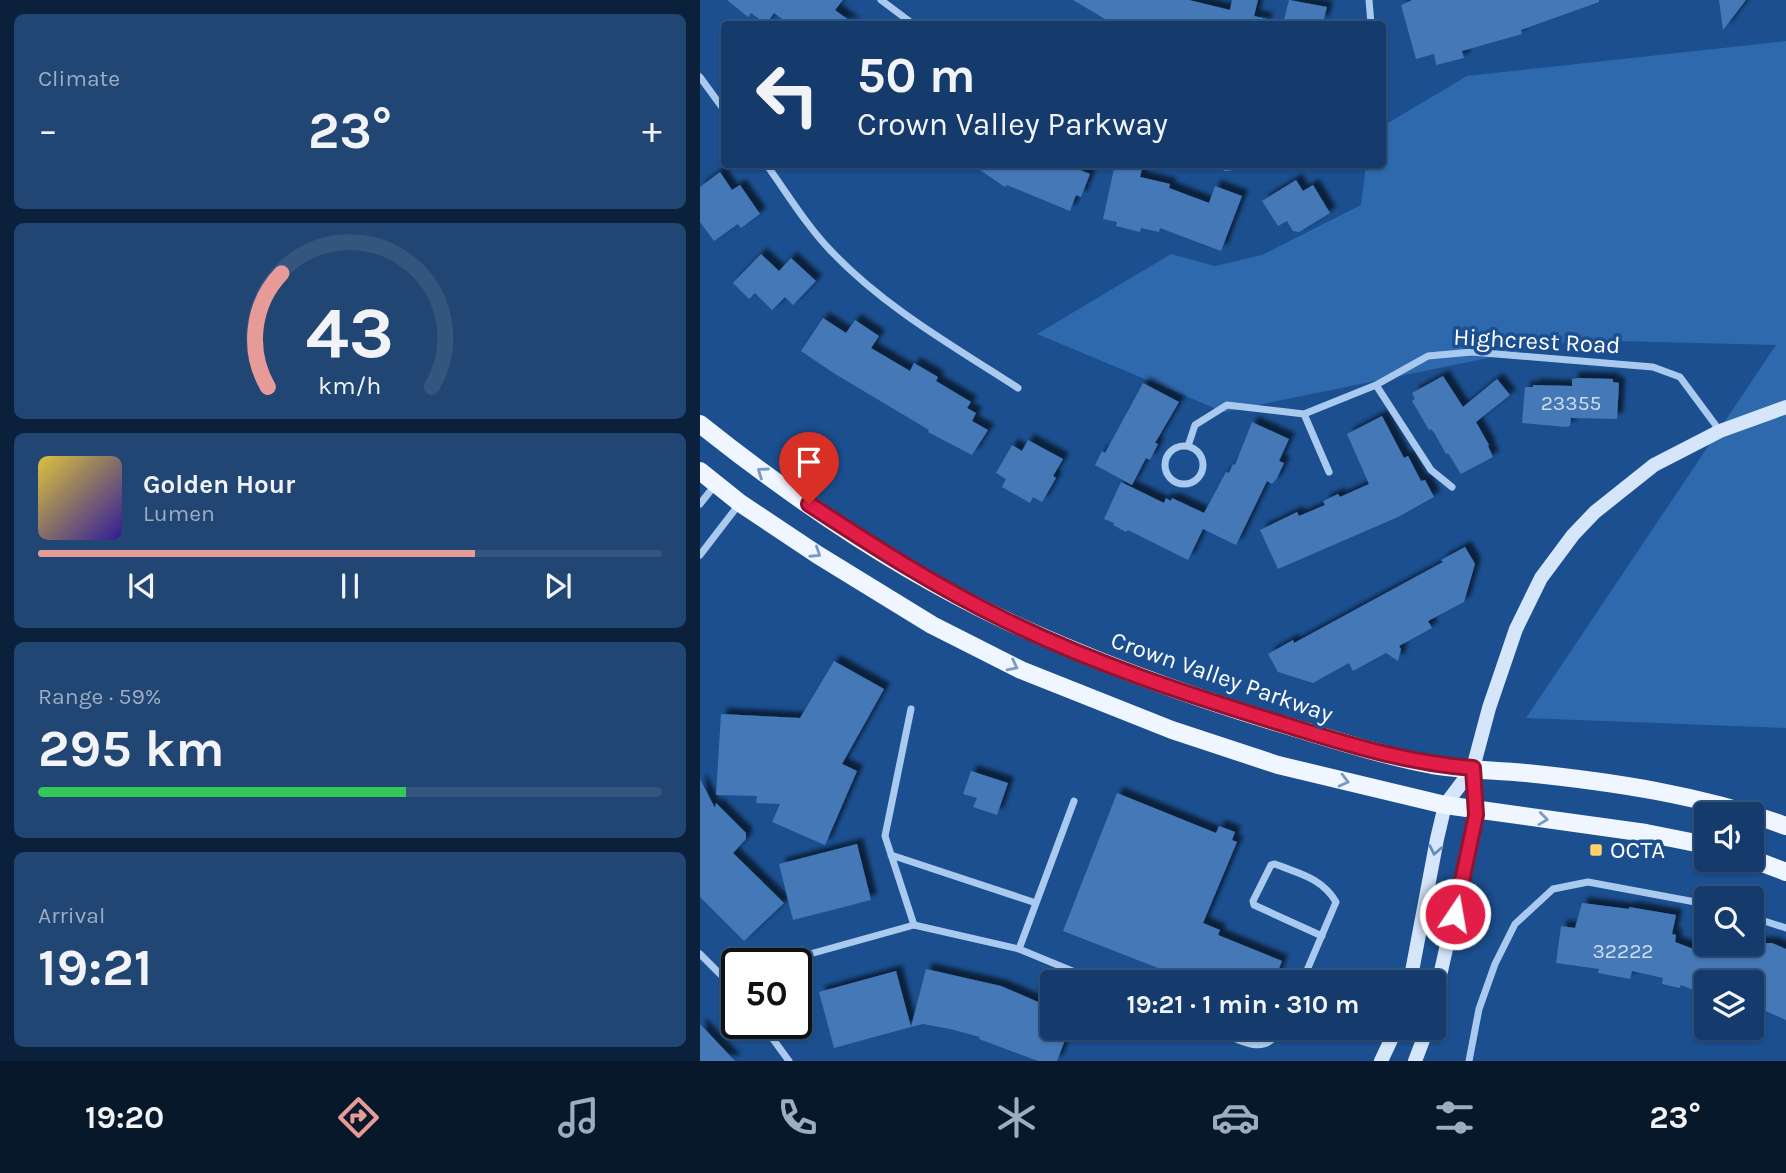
<!DOCTYPE html>
<html lang="en">
<head>
<meta charset="utf-8">
<style>
	:root { --surface:#143b6b; --page:#214673; --text:#f1f3f6; --muted:#9dadc1; --line:#33557e; --accent:#e69b98 }
	body { margin:0; font-family:Karla,sans-serif; background:var(--page); color:var(--text); height:100vh; display:flex; flex-direction:column; font-size:26px; white-space:nowrap }
	* { box-sizing:border-box; margin:0 }
	p { font-size:23px; color:var(--muted) }
	.icon { flex:none; width:38px; height:38px; fill:none; stroke:currentColor; stroke-width:2; stroke-linecap:round; stroke-linejoin:round }
	.map { position:relative; flex:1; overflow:hidden }
	.panel { display:flex; flex-direction:column; gap:14px; padding:14px; background:#0b203b; width:700px }
	.panel>* { flex:none }
	.guide { position:absolute; left:21px; top:21px; width:665px; height:147px; border-radius:7px; box-shadow:0 2px 5px #0004,0 0 0 2px var(--line); background:#143b6b; color:var(--text); overflow:hidden }
	.tools { position:absolute; left:994px; top:802px; display:grid; gap:14px }
	.tools a { display:grid; place-items:center; width:70px; height:70px; border-radius:7px; background:var(--surface); box-shadow:0 2px 5px #0004,0 0 0 2px var(--line); font-size:35px }
	.speed { position:absolute; left:21px; top:948px; display:flex; gap:14px; font-size:35px; font-weight:700; text-align:center }
	.speed>* { display:grid; place-content:center; width:91px; height:91px; border-radius:50%; background:var(--surface); box-shadow:0 2px 5px #0004,0 0 0 2px var(--line); line-height:1 }
	.speed .limit { border:4px solid #111; border-radius:10px; background:#fff; color:#111 }
	.pin { position:absolute; display:grid; place-items:center; width:60px; height:60px; color:#fff; margin:-72px -30px; border-radius:50% 50% 50% 0; rotate:-45deg; box-shadow:0 0 7px #0007 }
	.pin .icon { rotate:45deg }
	.me { position:absolute; width:77px; margin:-38px; rotate:12deg; stroke-linejoin:round; filter:drop-shadow(0 0 5px #0008) }
	.turn { display:flex; align-items:center; gap:24px; height:147px; padding:0 21px; font-size:32px }
	.turn .icon { width:91px; height:91px; stroke-width:2.5 }
	.turn b { display:block; font-size:49px; line-height:60px }
	.big { font-size:52px; font-weight:700; line-height:1.1 }
	.panel .tile { flex:1; display:flex; flex-direction:column; justify-content:center; gap:10px; min-width:0; padding:0 24px; border-radius:10px; background:var(--page) }
	.panel .dial { align-items:center; gap:0 }
	.dial svg { height:182px; overflow:visible; fill:none; stroke:var(--line); stroke-width:7; stroke-linecap:round; text-anchor:middle }
	.dial text { fill:var(--text); stroke:none }
	.song { display:flex; align-items:center; gap:21px }
	.cover { width:84px; height:84px; border-radius:10px; background:linear-gradient(135deg,hsl(50 70% 55%),hsl(250 70% 35%)) }
	.played { height:7px; border-radius:4px; background:linear-gradient(90deg,var(--accent) 70%,var(--line) 70%) }
	.keys { display:flex; justify-content:space-around; direction:ltr }
	.heat { display:flex; justify-content:space-between; align-items:center; font-size:38px; direction:ltr }
	.charge { height:10px; border-radius:5px; background:linear-gradient(90deg,#34c759 59%,var(--line) 0) }
	.trip { position:absolute; left:340px; top:970px; width:406px; height:70px; border-radius:7px; background:var(--surface); box-shadow:0 2px 5px #0004,0 0 0 2px var(--line); font-weight:700; line-height:70px; text-align:center }
	.tabs { display:flex; height:112px; justify-content:space-around; align-items:center; background:#08182b; color:var(--muted) }
	.tabs .icon { width:49px; height:49px }
	.tabs .active { color:var(--accent) }
	.tabs b { font-size:32px; color:var(--text) }
	main { display:flex; flex:1; min-height:0 }
	.map>svg:first-child { display:block }
	.green { fill:#2e69ad }
	.building { fill:#4478b7; filter:url(#shadow) }
	.lines { fill:none; stroke-linecap:round; stroke-linejoin:round }
	.minor { stroke:#a9c9ee; stroke-width:7 }
	.secondary { stroke:#d6e6fa; stroke-width:14 }
	.primary { stroke:#f0f6ff; stroke-width:18 }
	.oneway { stroke:#7b9ac1 }
	.oneway2 { stroke:#668bba }
	.route-casing { stroke:#92132f; stroke-width:18 }
	.route { stroke:#e11d48; stroke-width:12 }
	.poi-dot { fill:#ffd166; stroke:#1b4f8f; stroke-width:2.5 }
	.labels { text-anchor:middle; stroke-width:7; stroke-linejoin:round; paint-order:stroke }
	.number-label { font-size:21px; fill:#d0dded }
	.street-label { font-size:24px; fill:#fff; stroke:#1b4f8f }
	.poi-label { font-size:24px; fill:#fff; stroke:#1b4f8f; text-anchor:start }
</style>
</head>
<body>
<main>
<section class="panel">
<div class="tile"><p>Climate</p>
<div class="heat"><a>−</a><b class="big">23°</b><a>+</a></div>
</div>
<div class="tile dial"><svg viewBox="0 0 100 80">
<path d="M14 69A42 42 0 1 1 86 69"/>
<path d="M14 69A42 42 0 0 1 20 19" stroke="#e69b98"/>
<text x="50" y="56" font-size="32" font-weight="700">43</text>
<text x="50" y="72" font-size="11">km/h</text>
</svg></div>
<div class="tile">
<div class="song"><i class="cover"></i><div><b>Golden Hour</b><p>Lumen</p></div></div>
<div class="played"></div>
<div class="keys"><svg class="icon" aria-label="previous" viewBox="0 0 24 24"><path d="M18 5L8 12l10 7zM5 5v14"/></svg><svg class="icon" aria-label="pause" viewBox="0 0 24 24"><path d="M8 5v14M16 5v14"/></svg><svg class="icon" aria-label="next" viewBox="0 0 24 24"><path d="M6 5l10 7-10 7zM19 5v14"/></svg></div>
</div>
<div class="tile"><p>Range · 59%</p><b class="big">295 km</b><div class="charge"></div></div>
<div class="tile"><p>Arrival</p><b class="big">19:21</b></div>
</section>
<div class="map">
<svg width="1086" height="1061" viewBox="0 0 1086 1061">
	<defs>
		<filter id="shadow"><feDropShadow dx="6" dy="-6" stdDeviation="2" flood-color="#0009"/></filter>
	</defs>
	<rect width="100%" height="100%" fill="#1b4f8f"/>
	<path class="green" d="M 1086,41 L 1086,728 L 826,718 L 1076,345 L 876,340 L 524,412 L 337,334 L 471,254 L 515,266 L 562,255 L 661,205 L 666,165 L 682,164 L 683,126 L 767,76 Z"/>
	<path class="building" d="M 27,0 L 143,0 L 135,10 L 154,24 L 89,24 L 74,13 L 66,24 L 51,13 L 48,17 Z
		M 373,0 L 489,0 L 530,10 L 532,0 L 558,0 L 554,16 L 567,19 L 566,24 L 406,24 L 405,19 Z
		M 589,0 L 627,7 L 623,22 L 618,20 L 617,24 L 583,24 Z
		M 712,0 L 899,0 L 899,2 L 821,30 L 822,34 L 762,51 L 764,58 L 736,65 L 734,54 L 716,59 L 701,5 Z
		M 1019,0 L 1046,0 L 1023,30 Z
		M 271,164 L 366,164 L 390,174 L 381,197 L 376,195 L 370,211 L 307,185 L 305,187 Z
		M 415,164 L 442,169 L 440,177 L 470,184 L 469,188 L 509,203 L 515,186 L 542,196 L 521,251 L 460,228 L 459,232 L 441,228 L 440,232 L 416,226 L 417,222 L 403,219 Z
		M 20,172 L 32,190 L 40,185 L 60,214 L 41,228 L 38,224 L 14,241 L 0,222 L 0,187 Z
		M 596,180 L 603,191 L 613,185 L 630,213 L 599,232 L 593,231 L 587,221 L 578,226 L 562,201 Z
		M 61,254 L 79,271 L 91,258 L 116,281 L 93,305 L 85,297 L 72,310 L 55,293 L 49,299 L 33,283 Z
		M 123,318 L 146,333 L 155,320 L 179,336 L 171,348 L 210,371 L 214,363 L 238,377 L 236,381 L 271,402 L 267,408 L 276,413 L 272,421 L 288,430 L 272,455 L 228,432 L 229,430 L 135,374 L 101,351 Z
		M 743,376 L 763,407 L 797,379 L 810,395 L 776,422 L 789,445 L 788,446 L 793,457 L 761,474 L 748,453 L 746,454 L 735,434 L 731,429 L 729,430 L 712,401 L 715,399 L 712,393 Z
		M 878,378 L 913,379 L 913,382 L 919,383 L 917,419 L 871,418 L 870,426 L 866,427 L 822,423 L 825,387 L 833,387 L 833,385 L 872,386 L 872,379 Z
		M 443,383 L 479,402 L 455,443 L 458,444 L 450,460 L 446,458 L 432,485 L 395,465 L 402,451 L 405,453 Z
		M 682,416 L 704,458 L 708,456 L 721,481 L 725,480 L 734,497 L 698,517 L 578,569 L 560,530 L 597,512 L 599,516 L 625,505 L 623,501 L 638,494 L 640,497 L 669,484 L 647,434 Z
		M 552,422 L 589,439 L 579,461 L 584,463 L 577,478 L 572,484 L 567,481 L 536,545 L 503,529 L 488,560 L 428,530 L 426,532 L 413,525 L 414,523 L 404,519 L 421,482 L 464,503 L 466,498 L 471,501 L 472,498 L 504,513 L 526,472 L 529,473 L 533,464 L 535,465 Z
		M 328,440 L 363,459 L 353,476 L 356,478 L 342,502 L 333,497 L 330,503 L 302,487 L 306,479 L 296,473 L 312,445 L 322,451 Z
		M 765,547 L 775,564 L 764,602 L 728,621 L 732,628 L 699,646 L 701,649 L 698,661 L 686,653 L 653,671 L 649,663 L 613,683 L 578,672 L 568,654 L 593,640 L 594,643 L 743,562 L 741,560 Z
		M 134,661 L 184,689 L 142,764 L 157,771 L 125,845 L 72,822 L 80,804 L 56,803 L 57,796 L 16,795 L 21,714 L 100,718 Z
		M 271,771 L 308,783 L 297,815 L 273,807 L 277,798 L 263,794 Z
		M 0,779 L 15,808 L 16,803 L 46,833 L 46,839 L 33,853 L 84,903 L 44,941 L 0,897 Z
		M 417,793 L 516,833 L 519,826 L 535,832 L 532,840 L 537,842 L 503,923 L 520,930 L 518,935 L 582,961 L 574,981 L 563,976 L 561,982 L 494,982 L 363,931 Z
		M 157,844 L 171,900 L 93,920 L 79,864 Z
		M 882,903 L 929,909 L 929,907 L 976,915 L 972,934 L 976,935 L 975,942 L 1012,956 L 1016,943 L 1072,943 L 1086,949 L 1086,1020 L 1052,1005 L 1052,982 L 1006,982 L 1006,995 L 981,985 L 980,988 L 962,984 L 963,978 L 932,971 L 930,979 L 898,973 L 899,969 L 856,963 L 861,926 L 875,928 Z
		M 226,969 L 301,986 L 352,1008 L 352,1027 L 370,1027 L 357,1061 L 338,1061 L 279,1039 L 280,1037 L 250,1029 L 223,1024 L 211,1027 Z
		M 196,971 L 211,1027 L 134,1048 L 119,992 Z
		M 0,1024 L 35,1061 L 0,1061 Z"/>
	<g class="lines">
		<path class="minor" d="M 181,0 L 213,24
			M 669,0 L 671,24
			M 0,77 L 24,110
			M 66,164 C 87,193 106,225 131,251 C 184,307 253,346 318,388
			M 515,164 L 526,167 L 565,164
			M 676,385 L 731,470 L 752,487
			M 604,414 L 629,472
			M465 465a19 19 0 1 1 38 0a19 19 0 1 1-38 0Z
			M 488,446 L 495,425 L 527,405 L 604,414 L 676,385 L 728,356 L 772,352 L 953,367 L 980,377 L 1020,431
			M 0,504 L 15,485
			M 0,555 L 40,503
			M 211,709 L 185,836 L 214,925
			M 191,855 L 336,903
			M 1052,917 L 1086,928
			M 319,949 L 374,801
			M 0,954 L 37,991
			M 74,964 L 214,925 L 319,949 L 399,982
			M 602,982 L 636,902 C 622,878 600,874 575,864 L 571,865 L 553,901 L 554,905 L 622,936
			M 62,1024 L 89,1061
			M 511,1027 C 537,1038 565,1061 581,1027
			M 769,1061 L 779,1009 L 795,964 L 815,924 L 853,889 L 888,882 L 1006,904"/>
		<path class="secondary" d="M 710,982 L 737,839 L 745,805 L 773,768 L 789,708 L 816,629 L 841,578 L 873,535 L 895,512 L 954,465 L 1020,431 L 1086,407
			M 733,1007 L 776,815 L 773,768
			M 681,1061 L 697,1027
			M 715,1061 L 728,1027"/>
		<path class="primary" d="M 0,424 C 94,499 198,570 307,621 C 395,662 486,695 578,723 C 629,738 680,755 732,765 C 763,770 795,770 826,773 C 914,782 1002,795 1086,826
			M 0,471 L 40,503 L 118,555 L 232,625 L 321,670 L 472,730 L 578,765 L 745,805 L 946,833 L 1006,845
			M 1052,859 L 1086,872"/>
	</g>
	<defs><path id="oneway-chevron" d="M-2-3.5L2.5 0L-2 3.5" fill="none" stroke-width="1.6" stroke-linecap="round" stroke-linejoin="round" transform="scale(1.75)"/></defs>
	<g class="oneway">
		<use href="#oneway-chevron" transform="translate(62 472) rotate(-145)"/>
		<use href="#oneway-chevron" transform="translate(116 553) rotate(33)"/>
		<use href="#oneway-chevron" transform="translate(313 666) rotate(27)"/>
		<use href="#oneway-chevron" transform="translate(644 781) rotate(14)"/>
		<use href="#oneway-chevron" transform="translate(843 819) rotate(7)"/>
	</g>
	<use class="oneway2" href="#oneway-chevron" transform="translate(735 850) rotate(101)"/>
	<g class="lines">
		<g class="route-casing">
			<path id="route" d="M 109,504 C 173,546 237,587 305,620 C 394,664 489,695 583,724 C 646,744 707,763 773,768 L 776,815 L 755,914"/>
		</g>
		<use href="#route" class="route"/>
	</g>
	<rect class="poi-dot" x="889" y="843" width="14" height="14" rx="3.5"/>
	<g class="labels">
		<g class="number-label">
			<text x="871" y="410">23355</text>
			<text x="923" y="958">32222</text>
		</g>
		<g class="street-label">
			<text transform="translate(837 341) rotate(3)" y="8">Highcrest Road</text>
			<text transform="translate(522 677) rotate(19)" y="8">Crown Valley Parkway</text>
		</g>
		<g class="poi-label">
			<text x="910" y="858">OCTA</text>
		</g>
	</g>
</svg>
<div class="tools">
<a><svg class="icon" aria-label="sound" viewBox="0 0 24 24"><path d="M4 9h4l5-4v14l-5-4H4zM17 9q2 3 0 6"/></svg></a>
<a><svg class="icon" aria-label="search" viewBox="0 0 24 24"><circle cx="10" cy="10" r="6"/><path d="M15 15l6 6"/></svg></a>
<a><svg class="icon" aria-label="layers" viewBox="0 0 24 24"><path d="M12 4l9 5-9 5-9-5zM3 14l9 5 9-5"/></svg></a>
</div>
<div class="speed"><div class="limit">50</div></div>
<div class="pin" style="left:109px;top:504px;background:#d93025"><svg class="icon" aria-label="arrive" viewBox="0 0 24 24"><path d="M6 21V4h12l-3 4 3 4H6"/></svg></div>
<svg class="me" style="left:755px;top:914px" viewBox="-20 -20 40 40"><circle r="17" fill="#e11d48" stroke="#fff" stroke-width="3"/><path d="M0-11L8 9 0 5-8 9z" fill="#fff"/></svg>
<div class="trip">19:21 · 1 min · 310 m</div>
<div class="guide">
<div class="turn"><svg class="icon" aria-label="left" viewBox="0 0 24 24"><path d="M17 20v-9H6M10 6l-5 5 5 5"/></svg><div><b>50 m</b>Crown Valley Parkway</div></div>
</div>
</div>
</main>
<nav class="tabs">
<b>19:20</b>
<svg class="icon active" aria-label="directions" viewBox="0 0 24 24"><path d="M12 3l9 9-9 9-9-9zM9 14v-3h6M13 9l2 2-2 2"/></svg>
<svg class="icon" aria-label="music" viewBox="0 0 24 24"><path d="M9 18V5l10-2v13"/><circle cx="6" cy="18" r="3"/><circle cx="16" cy="16" r="3"/></svg>
<svg class="icon" aria-label="phone" viewBox="0 0 24 24"><path d="M5 4h4l2 5-3 2q2 4 5 5l2-3 5 2v4C11 20 4 13 5 4z"/></svg>
<svg class="icon" aria-label="climate" viewBox="0 0 24 24"><path d="M12 3v18M4 7l16 10M4 17L20 7"/></svg>
<svg class="icon" aria-label="car" viewBox="0 0 24 24"><path d="M5 17H2v-5l4-1 3-4h7l3 4 3 1v5h-3M9 17h6M6 11h13"/><circle cx="7" cy="17" r="2"/><circle cx="17" cy="17" r="2"/></svg>
<svg class="icon" aria-label="filters" viewBox="0 0 24 24"><path d="M4 7h16M4 17h16"/><circle cx="9" cy="7" r="2"/><circle cx="15" cy="17" r="2"/></svg>
<b>23°</b>
</nav>
</body>
</html>
